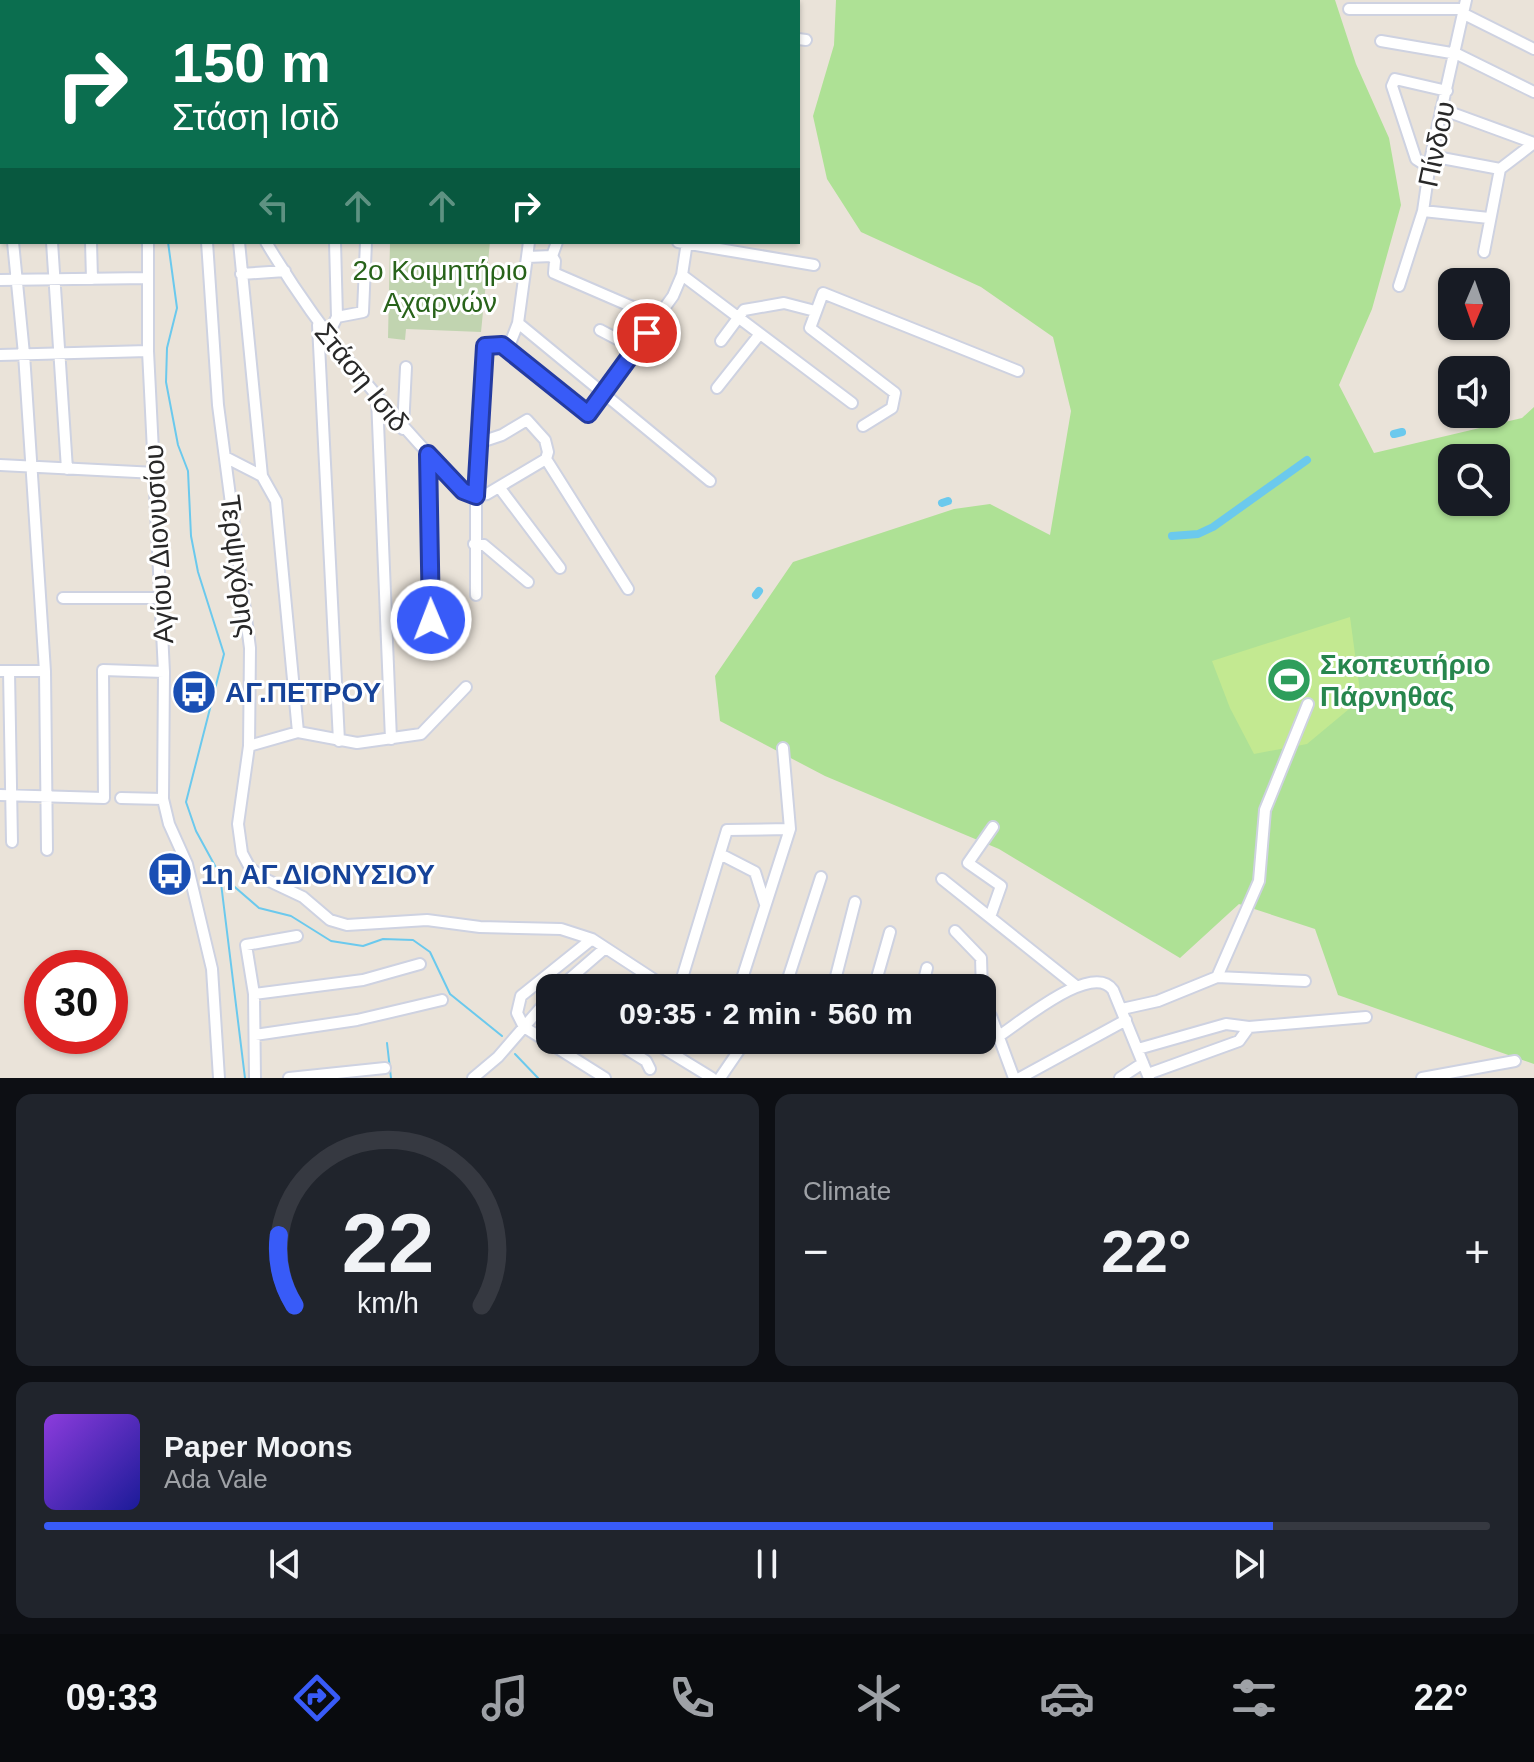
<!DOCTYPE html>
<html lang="en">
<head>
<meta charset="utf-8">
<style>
	:root { --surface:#171b24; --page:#20242c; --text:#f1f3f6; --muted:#9ea1a6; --line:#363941; --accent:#385bf8 }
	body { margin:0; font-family:Arial,sans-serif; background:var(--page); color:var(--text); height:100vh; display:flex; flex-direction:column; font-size:30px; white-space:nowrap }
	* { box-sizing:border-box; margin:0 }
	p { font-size:26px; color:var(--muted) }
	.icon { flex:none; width:44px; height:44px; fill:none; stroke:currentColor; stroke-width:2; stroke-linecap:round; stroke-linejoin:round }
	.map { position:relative; height:1078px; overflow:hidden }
	.panel { display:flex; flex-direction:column; gap:16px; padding:16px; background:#0d0f14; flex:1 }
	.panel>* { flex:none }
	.banner { position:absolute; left:0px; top:0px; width:800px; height:244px; box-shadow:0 2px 6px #0004; background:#0b6e4f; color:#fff; overflow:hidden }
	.needle { width:52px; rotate:182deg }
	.fabs { position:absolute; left:1438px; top:268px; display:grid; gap:16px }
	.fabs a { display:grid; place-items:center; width:72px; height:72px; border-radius:16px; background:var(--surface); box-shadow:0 2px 6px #0004; font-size:40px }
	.speed { position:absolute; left:24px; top:950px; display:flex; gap:16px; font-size:40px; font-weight:700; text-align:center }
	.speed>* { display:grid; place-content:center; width:104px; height:104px; border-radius:50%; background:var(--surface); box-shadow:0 2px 6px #0004; line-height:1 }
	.speed .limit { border:12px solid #d22; background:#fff; color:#111 }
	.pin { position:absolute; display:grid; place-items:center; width:68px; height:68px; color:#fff; margin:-34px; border:4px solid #fff; border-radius:50%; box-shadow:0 2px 8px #0007 }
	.me { position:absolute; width:88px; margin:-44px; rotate:359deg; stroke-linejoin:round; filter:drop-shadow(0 0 6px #0008) }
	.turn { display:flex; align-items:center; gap:28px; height:168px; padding:0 40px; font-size:36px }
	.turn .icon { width:104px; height:104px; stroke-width:2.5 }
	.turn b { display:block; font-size:56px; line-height:68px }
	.lanes { display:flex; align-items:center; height:76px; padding:0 40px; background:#0003; justify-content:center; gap:40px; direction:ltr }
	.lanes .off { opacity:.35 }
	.big { font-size:60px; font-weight:800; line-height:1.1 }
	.panel .tile { flex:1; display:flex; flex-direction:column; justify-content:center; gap:12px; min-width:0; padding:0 28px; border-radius:16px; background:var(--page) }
	.panel .dial { align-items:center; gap:0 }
	.dial svg { height:208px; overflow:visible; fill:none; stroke:var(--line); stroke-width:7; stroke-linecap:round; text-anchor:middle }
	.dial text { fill:var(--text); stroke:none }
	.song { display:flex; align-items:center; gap:24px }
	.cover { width:96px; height:96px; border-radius:12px; background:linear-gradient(135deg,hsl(270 70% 55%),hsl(240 70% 35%)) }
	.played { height:8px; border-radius:4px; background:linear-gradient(90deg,var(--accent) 85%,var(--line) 85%) }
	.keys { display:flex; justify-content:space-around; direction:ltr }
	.heat { display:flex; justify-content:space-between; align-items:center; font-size:44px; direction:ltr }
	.panel .tiles { flex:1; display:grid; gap:16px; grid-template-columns:1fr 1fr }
	.tile:last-child { grid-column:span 2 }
	.trip { position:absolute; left:536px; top:974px; width:460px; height:80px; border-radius:16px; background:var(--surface); box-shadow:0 2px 6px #0004; font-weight:800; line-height:80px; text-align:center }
	.tabs { display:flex; height:128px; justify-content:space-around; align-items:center; background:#090b0e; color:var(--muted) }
	.tabs .icon { width:56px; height:56px }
	.tabs .current { color:var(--accent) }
	.tabs b { font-size:36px; color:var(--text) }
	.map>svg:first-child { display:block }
	.green { fill:#aee195; fill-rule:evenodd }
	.cemetery { fill:#c1d4b0 }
	.pitch { fill:#c3e991 }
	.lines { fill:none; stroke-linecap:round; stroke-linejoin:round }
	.stream { stroke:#6bc9ed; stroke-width:2 }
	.canal { stroke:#6bc9ed; stroke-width:8 }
	.minor-casing { stroke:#ced2e1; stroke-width:14 }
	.major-casing { stroke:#c3c3c3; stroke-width:16 }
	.minor { stroke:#fff; stroke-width:10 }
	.major { stroke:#efcd59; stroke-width:12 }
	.route-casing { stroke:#243ba1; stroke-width:20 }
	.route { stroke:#385bf8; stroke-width:14 }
	.labels { text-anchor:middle; stroke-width:6; stroke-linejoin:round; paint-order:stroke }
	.street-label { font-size:28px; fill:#282828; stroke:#fff }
	.park-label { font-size:28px; fill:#28631a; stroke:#fff }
	.leisure-label { font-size:28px; font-weight:bold; fill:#27864d; stroke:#fff; text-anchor:start }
	.transit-label { font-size:28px; font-weight:bold; fill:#164399; stroke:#fff; text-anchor:start }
</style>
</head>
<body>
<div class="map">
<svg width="1534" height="1078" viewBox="0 0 1534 1078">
	<rect width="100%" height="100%" fill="#eae3d9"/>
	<path class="green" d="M 836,0 L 1335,0 L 1356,64 L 1389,138 L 1401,205 L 1372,309 L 1339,385 L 1374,453 L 1522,418 L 1534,407 L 1534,1064 L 1338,995 L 1315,929 L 1239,904 L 1180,958 L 999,849 L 825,776 L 720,721 L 715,676 L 793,562 L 954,509 L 990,504 L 1050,535 L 1071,411 L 1053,337 L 981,287 L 861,232 L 827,179 L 813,116 L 834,45 ZM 1452,458 L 1496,458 L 1496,502 L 1452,502 Z"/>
	<path class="cemetery" d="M 390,242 L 490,242 L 481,332 L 406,329 L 405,340 L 388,338 Z"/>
	<path class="pitch" d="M 1350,617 L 1361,699 L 1307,744 L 1254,754 L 1230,708 L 1212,661 Z"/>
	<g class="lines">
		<path class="stream" d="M 233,2 L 235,0
			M 168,242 L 177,308 L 167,348 L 166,382 L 178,445 L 188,471 L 191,536 L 198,572 L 224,654 L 186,802 L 196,831 L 220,875 L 245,1078
			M 222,876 L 259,908 L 291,916 L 331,941 L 363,946 L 383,939 L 413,940 L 430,952 L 450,994 L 502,1036
			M 387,1043 L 391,1078
			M 515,1054 L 538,1078"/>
		<path class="canal" d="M 1394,434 L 1402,432
			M 942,503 L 948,501
			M 1172,536 L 1198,534 L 1213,527 L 1307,460
			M 756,595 L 759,591"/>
		<g class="minor-casing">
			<path id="minor" d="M 45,0 L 45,2
				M 139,0 L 140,2
				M 722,0 L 724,2
				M 252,2 L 252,0
				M 282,2 L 282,0
				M 360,2 L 360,0
				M 418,2 L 419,0
				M 560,2 L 560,0
				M 628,2 L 629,0
				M 671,2 L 671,0
				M 1349,9 L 1464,9
				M 1464,14 L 1534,49
				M 0,30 L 2,29
				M 798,39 L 806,40
				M 1381,41 L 1457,54 L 1534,92
				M 1441,109 L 1534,143
				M 0,145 L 2,145
				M 1431,156 L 1500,169
				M 1430,168 L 1416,159 L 1392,86 L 1395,79 L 1447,91
				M 1423,211 L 1489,218
				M 13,242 L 24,354 L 45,671 L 47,850
				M 52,242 L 67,469
				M 91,242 L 92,279
				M 148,242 L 148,351 L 164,672 L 163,799 L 169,824 L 187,864 L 212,969 L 219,1078
				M 207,242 L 218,405 L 250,648 L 249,746 L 238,824 L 242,853 L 250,868 L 267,880 L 303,897 L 330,920 L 347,925 L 427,920 L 480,927 L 561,929 L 592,939 L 667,988
				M 239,242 L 262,476
				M 266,242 C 321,335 389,413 463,491 L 476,496
				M 335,242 L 337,317
				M 678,242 L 814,265
				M 1484,252 L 1500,169 L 1534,143
				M 552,256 L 555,261 L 554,273 L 658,318
				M 527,257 L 552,256 L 557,242
				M 241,274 L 285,271
				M 682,275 L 852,403
				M 0,280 L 148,278
				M 1399,286 L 1423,211 L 1431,156 L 1466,0
				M 518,323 L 710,481
				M 318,325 L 339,741
				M 600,330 L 636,349
				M 323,331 L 332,327 L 337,317 L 363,312 L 366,242
				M 721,341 L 744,310 L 784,303 L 815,311
				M 508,349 L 518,323 L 529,242
				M 0,355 L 148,351
				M 717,388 L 759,335
				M 377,398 L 391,739
				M 863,426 L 892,408 L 895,393 L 810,328 L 823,293 L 1018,371
				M 403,429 L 406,367
				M 478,443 L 502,435 L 527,420 L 545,440 L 548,452 L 546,459
				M 428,454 L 431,647
				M 225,457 L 262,476 L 276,501 L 298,732 L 357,743 L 421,734 L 466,687
				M 0,465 L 156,473
				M 499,487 L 560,568
				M 476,496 L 487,494 L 546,459 L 628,589
				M 474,544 L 484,545 L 528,582
				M 476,595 L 476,496 L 485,346 L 502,345 L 588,414 L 673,296 L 682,275 L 687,242
				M 63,598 L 161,598
				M 0,671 L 45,671
				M 9,671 L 12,842
				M 249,746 L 298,732
				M 0,795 L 104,798 L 103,670 L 164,672
				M 121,798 L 163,799
				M 720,854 L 755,872 L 765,904
				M 942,879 L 1076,986
				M 990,917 L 1001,886 L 968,863 L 993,827
				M 955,931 L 981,958 L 982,991
				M 592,939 L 521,996 L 517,1013 L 524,1027 L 605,1078
				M 1217,977 L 1259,881 L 1265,810 L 1308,704
				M 559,988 L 604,949
				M 679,988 L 727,830 L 790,829
				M 739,988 L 790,829 L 783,748
				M 785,988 L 821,877
				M 833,988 L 855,902
				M 874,988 L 890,932
				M 922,988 L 927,968
				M 254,994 L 363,980 L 420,964
				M 982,1008 L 991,1016 L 1014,1078
				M 1122,1009 L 1158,1001 L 1217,977 L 1305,981
				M 255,1035 L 357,1020 L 442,1000
				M 999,1036 C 1022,1021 1093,961 1113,990 L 1149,1078
				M 612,1040 L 646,1061 L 650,1069
				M 650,1040 L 712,1078
				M 1138,1049 L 1226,1024 L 1249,1027 L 1366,1017
				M 1148,1074 L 1239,1041 L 1249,1027
				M 255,1078 L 254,994 L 246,945 L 297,936
				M 289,1078 L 385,1068
				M 473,1078 L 498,1057 L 550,997
				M 720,1078 L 746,1040
				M 1020,1078 L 1126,1020
				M 1120,1078 L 1143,1063
				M 1422,1078 L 1515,1061"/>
		</g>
		<g class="major-casing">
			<path id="major" d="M 220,2 L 222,0"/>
		</g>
		<use href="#minor" class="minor"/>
		<use href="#major" class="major"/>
	</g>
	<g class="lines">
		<g class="route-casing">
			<path id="route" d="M 431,620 L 428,454 L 463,491 L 476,496 L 485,346 L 502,345 L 588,414 L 647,333"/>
		</g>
		<use href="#route" class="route"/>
	</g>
	<defs>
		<g id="stadium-disc" transform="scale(2.3)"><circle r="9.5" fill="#2e9e5b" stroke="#fff"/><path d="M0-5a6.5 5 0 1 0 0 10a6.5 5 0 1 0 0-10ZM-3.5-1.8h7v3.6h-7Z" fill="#fff"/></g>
		<g id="bus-disc" transform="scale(2.3)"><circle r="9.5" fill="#1a4fb4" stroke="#fff"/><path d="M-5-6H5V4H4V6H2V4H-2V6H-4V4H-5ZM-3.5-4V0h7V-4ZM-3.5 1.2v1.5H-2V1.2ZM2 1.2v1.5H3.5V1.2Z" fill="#fff"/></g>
	</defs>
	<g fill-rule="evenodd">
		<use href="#stadium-disc" x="1289" y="680"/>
		<use href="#bus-disc" x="194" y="692"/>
		<use href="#bus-disc" x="170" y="874"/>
	</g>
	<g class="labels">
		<g class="street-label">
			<text transform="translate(1436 144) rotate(-78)" y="10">Πίνδου</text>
			<text transform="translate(362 377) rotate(51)" y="10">Στάση Ισιδ</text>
			<text transform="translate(158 544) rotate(-93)" y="10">Αγίου Διονυσίου</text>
			<text transform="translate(239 566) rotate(83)" y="10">Τερψιχόρης</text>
		</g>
		<g class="park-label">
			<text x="440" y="280">2ο Κοιμητήριο<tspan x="440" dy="32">Αχαρνών</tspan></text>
		</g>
		<g class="leisure-label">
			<text x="1320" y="674">Σκοπευτήριο<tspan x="1320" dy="32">Πάρνηθας</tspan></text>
		</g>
		<g class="transit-label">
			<text x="225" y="702">ΑΓ.ΠΕΤΡΟΥ</text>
			<text x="201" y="884">1η ΑΓ.ΔΙΟΝΥΣΙΟΥ</text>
		</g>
	</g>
</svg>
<div class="fabs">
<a><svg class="needle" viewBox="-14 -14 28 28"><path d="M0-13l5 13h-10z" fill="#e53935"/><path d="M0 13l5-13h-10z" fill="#9ea1a6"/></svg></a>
<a><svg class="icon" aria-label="sound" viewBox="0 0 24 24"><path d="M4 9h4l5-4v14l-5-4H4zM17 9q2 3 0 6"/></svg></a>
<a><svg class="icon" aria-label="search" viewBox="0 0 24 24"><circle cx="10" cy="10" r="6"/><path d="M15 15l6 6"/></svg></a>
</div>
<div class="speed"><div class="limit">30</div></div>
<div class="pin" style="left:647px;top:333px;background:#d93025"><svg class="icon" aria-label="arrive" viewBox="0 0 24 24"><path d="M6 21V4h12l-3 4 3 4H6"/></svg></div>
<svg class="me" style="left:431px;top:620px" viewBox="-20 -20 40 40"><circle r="17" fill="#385bf8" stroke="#fff" stroke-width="3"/><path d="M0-11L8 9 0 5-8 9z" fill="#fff"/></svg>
<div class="trip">09:35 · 2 min · 560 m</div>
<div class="banner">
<div class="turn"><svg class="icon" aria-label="right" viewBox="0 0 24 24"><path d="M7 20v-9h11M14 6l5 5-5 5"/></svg><div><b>150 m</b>Στάση Ισιδ</div></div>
<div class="lanes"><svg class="icon off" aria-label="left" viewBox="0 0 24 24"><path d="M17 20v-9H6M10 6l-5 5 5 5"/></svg><svg class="icon off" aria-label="ahead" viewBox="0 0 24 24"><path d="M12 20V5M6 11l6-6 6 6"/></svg><svg class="icon off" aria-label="ahead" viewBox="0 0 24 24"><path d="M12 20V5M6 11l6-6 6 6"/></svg><svg class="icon" aria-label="right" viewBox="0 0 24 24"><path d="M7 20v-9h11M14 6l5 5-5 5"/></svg></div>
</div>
</div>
<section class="panel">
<div class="tiles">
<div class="tile dial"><svg viewBox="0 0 100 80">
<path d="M14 69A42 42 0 1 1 86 69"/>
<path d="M14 69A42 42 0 0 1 8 42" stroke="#385bf8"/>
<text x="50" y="56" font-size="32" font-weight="700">22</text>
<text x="50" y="72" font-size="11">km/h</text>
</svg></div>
<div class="tile"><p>Climate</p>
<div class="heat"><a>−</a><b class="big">22°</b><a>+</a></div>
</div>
<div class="tile">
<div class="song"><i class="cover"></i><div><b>Paper Moons</b><p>Ada Vale</p></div></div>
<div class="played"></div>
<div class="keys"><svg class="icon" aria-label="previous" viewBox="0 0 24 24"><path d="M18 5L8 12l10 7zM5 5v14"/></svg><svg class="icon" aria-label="pause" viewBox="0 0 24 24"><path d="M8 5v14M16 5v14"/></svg><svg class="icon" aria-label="next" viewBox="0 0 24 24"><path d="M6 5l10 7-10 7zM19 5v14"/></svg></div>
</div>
</div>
</section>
<nav class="tabs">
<b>09:33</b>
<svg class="icon current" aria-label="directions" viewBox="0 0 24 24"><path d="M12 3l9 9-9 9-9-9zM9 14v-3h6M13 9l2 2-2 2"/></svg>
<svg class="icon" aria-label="music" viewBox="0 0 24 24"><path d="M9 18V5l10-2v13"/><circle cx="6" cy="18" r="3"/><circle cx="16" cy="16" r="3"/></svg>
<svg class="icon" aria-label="phone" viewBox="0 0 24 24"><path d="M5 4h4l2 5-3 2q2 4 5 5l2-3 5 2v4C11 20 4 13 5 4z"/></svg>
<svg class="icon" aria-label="climate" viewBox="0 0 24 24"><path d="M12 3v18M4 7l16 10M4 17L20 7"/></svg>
<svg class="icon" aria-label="car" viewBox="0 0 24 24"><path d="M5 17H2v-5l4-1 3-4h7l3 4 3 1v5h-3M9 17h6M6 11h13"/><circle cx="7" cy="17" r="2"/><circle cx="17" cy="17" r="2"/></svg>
<svg class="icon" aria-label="filters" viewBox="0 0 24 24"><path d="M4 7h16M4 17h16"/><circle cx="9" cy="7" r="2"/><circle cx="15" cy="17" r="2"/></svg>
<b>22°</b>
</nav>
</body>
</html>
